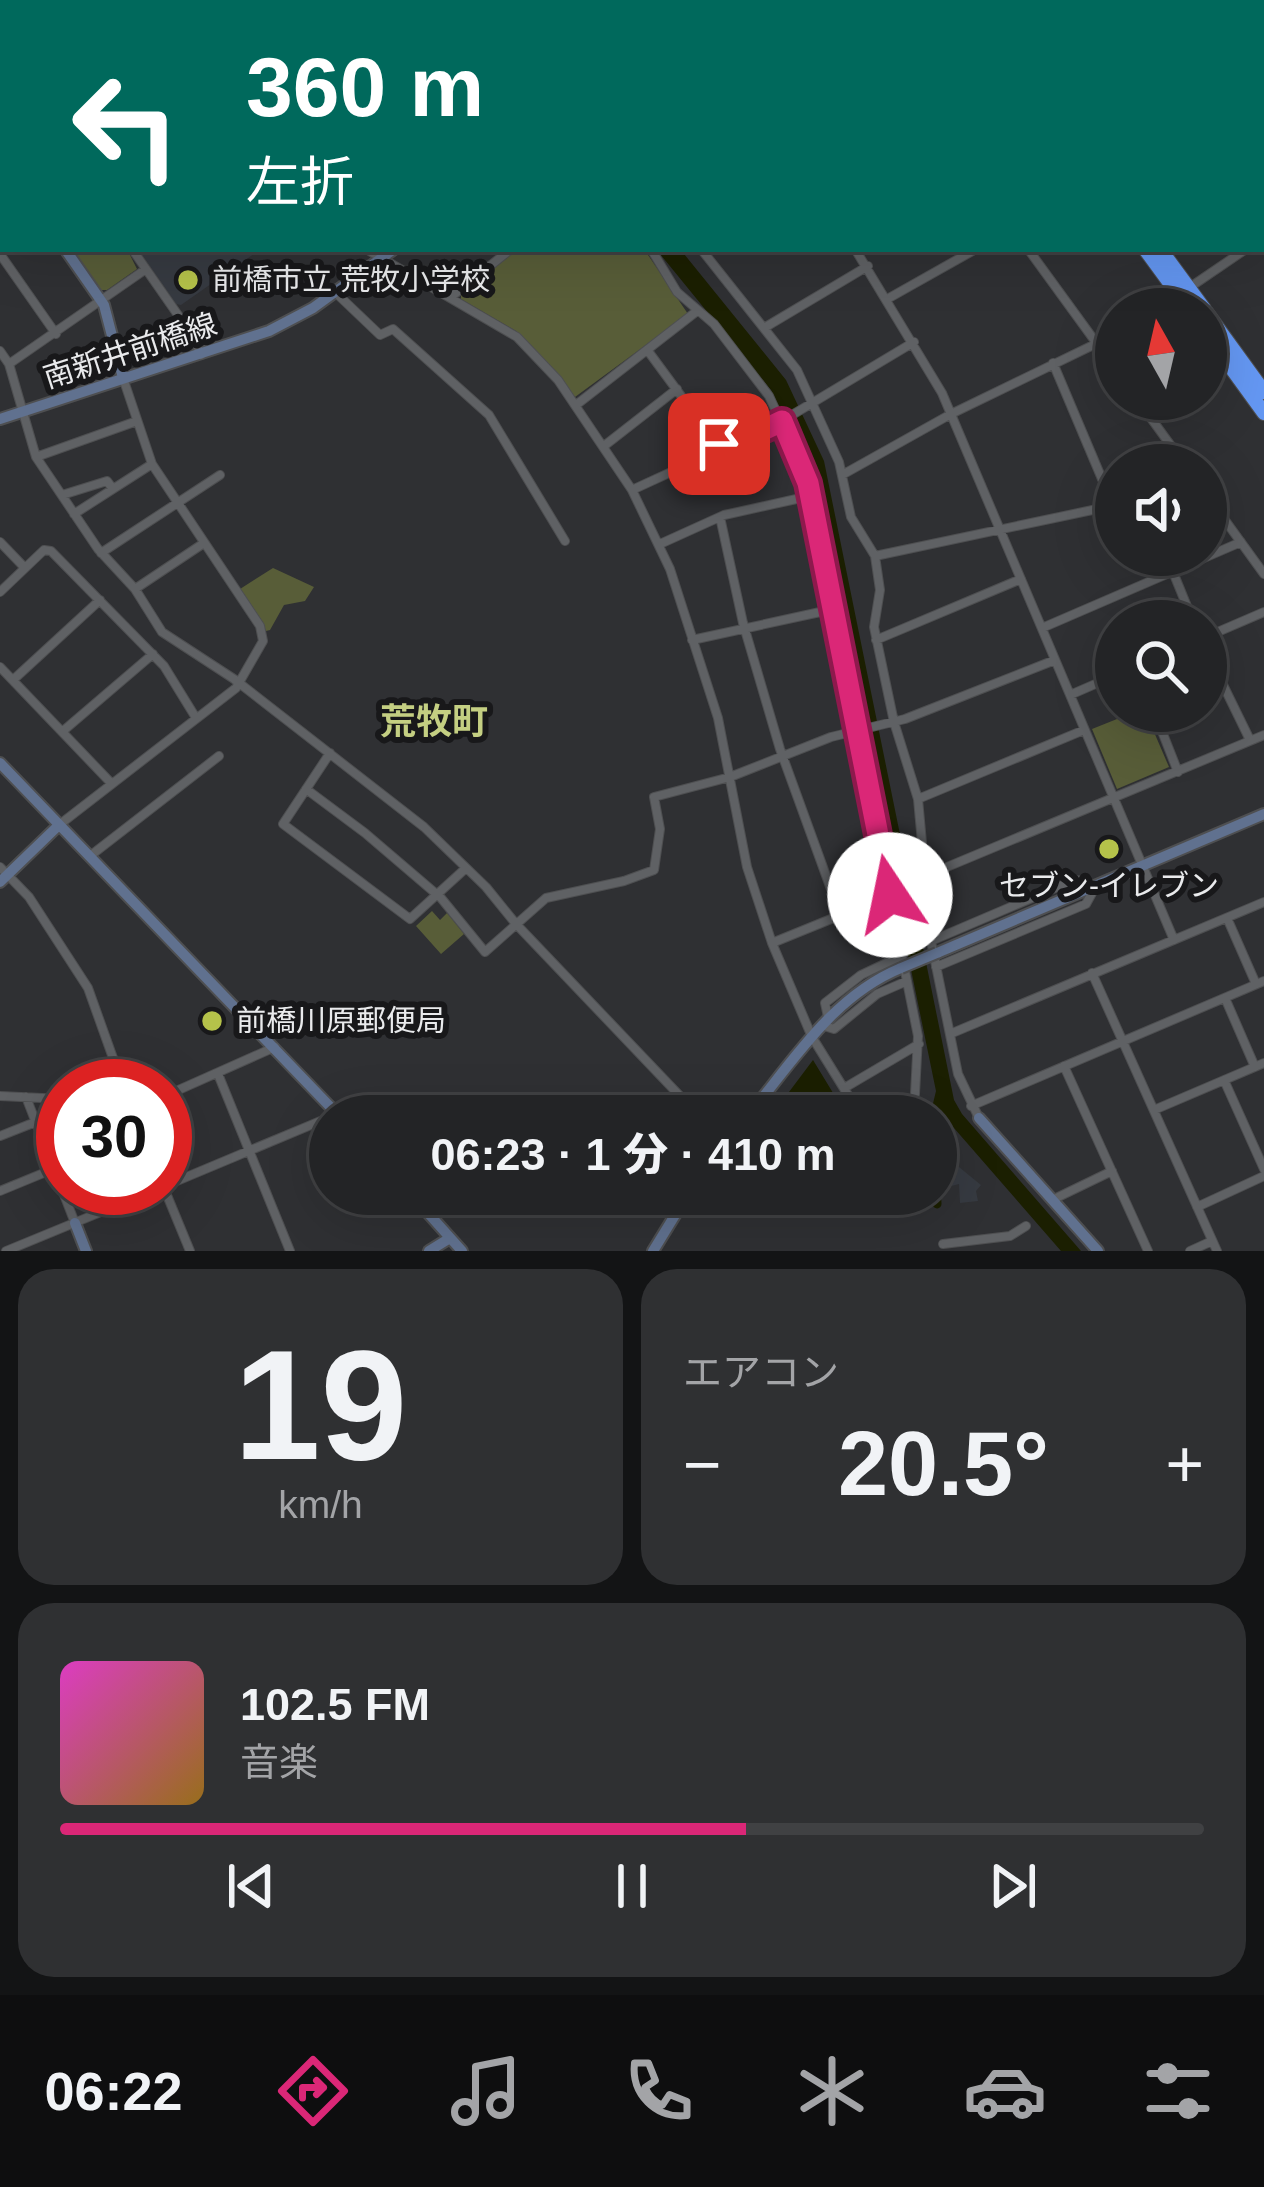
<!DOCTYPE html>
<html lang="ja">
<head>
<meta charset="utf-8">
<style>
	:root { --surface:#232426; --page:#2f3032; --text:#f1f3f6; --muted:#a3a4a7; --line:#404143; --accent:#db2777 }
	body { margin:0; font-family:Helvetica,"Noto Sans JP",sans-serif; background:var(--page); color:var(--text); height:100vh; display:flex; flex-direction:column; font-size:45px; white-space:nowrap }
	* { box-sizing:border-box; margin:0 }
	p { font-size:39px; color:var(--muted) }
	.icon { flex:none; width:66px; height:66px; fill:none; stroke:currentColor; stroke-width:2; stroke-linecap:round; stroke-linejoin:round }
	.map { position:relative; height:1251px; overflow:hidden }
	.details { display:flex; flex-direction:column; gap:18px; padding:18px; background:#131415; flex:1 }
	.details>* { flex:none }
	.top-card { position:absolute; left:0px; top:0px; width:1266px; height:252px; box-shadow:0 12px 48px #0002,0 0 0 3px var(--line); background:#00695c; color:#fff; overflow:hidden }
	.needle { width:78px; rotate:352deg }
	.controls { position:absolute; left:1095px; top:288px; display:grid; gap:24px }
	.controls a { display:grid; place-items:center; width:132px; height:132px; border-radius:50%; background:var(--surface); box-shadow:0 12px 48px #0002,0 0 0 3px var(--line); font-size:60px }
	.speed { position:absolute; left:36px; top:1059px; display:flex; gap:24px; font-size:60px; font-weight:700; text-align:center }
	.speed>* { display:grid; place-content:center; width:156px; height:156px; border-radius:50%; background:var(--surface); box-shadow:0 12px 48px #0002,0 0 0 3px var(--line); line-height:1 }
	.speed .limit { border:18px solid #d22; background:#fff; color:#111 }
	.pin { position:absolute; display:grid; place-items:center; width:102px; height:102px; color:#fff; margin:-51px; border-radius:24px; box-shadow:0 6px 18px #0006 }
	.me { position:absolute; width:132px; margin:-66px; rotate:349deg; stroke-linejoin:round; filter:drop-shadow(0 0 9px #0008) }
	.turn { display:flex; align-items:center; gap:42px; height:252px; padding:0 48px; font-size:54px }
	.turn .icon { width:156px; height:156px; stroke-width:2.5 }
	.turn b { display:block; font-size:84px; line-height:102px }
	.big { font-size:90px; font-weight:800; line-height:1.1 }
	.details .tile { flex:1; display:flex; flex-direction:column; justify-content:center; gap:18px; min-width:0; padding:0 42px; border-radius:36px; background:var(--page) }
	.details .dial { align-items:center; gap:0 }
	.dial b { font-size:156px; line-height:1 }
	.song { display:flex; align-items:center; gap:36px }
	.cover { width:144px; height:144px; border-radius:18px; background:linear-gradient(135deg,hsl(310 70% 55%),hsl(40 70% 35%)) }
	.played { height:12px; border-radius:6px; background:linear-gradient(90deg,var(--accent) 60%,var(--line) 60%) }
	.keys { display:flex; justify-content:space-around; direction:ltr }
	.heat { display:flex; justify-content:space-between; align-items:center; font-size:66px; direction:ltr }
	.details .tiles { flex:1; display:grid; gap:18px; grid-template-columns:1fr 1fr }
	.tile:last-child { grid-column:span 2 }
	.trip { position:absolute; left:309px; top:1095px; width:648px; height:120px; border-radius:60px; background:var(--surface); box-shadow:0 12px 48px #0002,0 0 0 3px var(--line); font-weight:800; line-height:120px; text-align:center }
	.tabs { display:flex; height:192px; justify-content:space-around; align-items:center; background:#0e0e0f; color:var(--muted) }
	.tabs .icon { width:84px; height:84px }
	.tabs .on { color:var(--accent) }
	.tabs b { font-size:54px; color:var(--text) }
	.map>svg:first-child { display:block }
	.built { fill:#363a41 }
	.green { fill:#585d38 }
	.water { fill:#1b1f01 }
	.lines { fill:none; stroke-linecap:round; stroke-linejoin:round }
	.canal { stroke:#1b1f01; stroke-width:9 }
	.street-casing { stroke:#4e4f51; stroke-width:10 }
	.secondary-casing { stroke:#4e4f51; stroke-width:14 }
	.highway-casing { stroke:#4e4f51; stroke-width:16 }
	.street { stroke:#5f6164; stroke-width:8 }
	.secondary { stroke:#60718f; stroke-width:10 }
	.highway { stroke:#6497f2; stroke-width:14 }
	.secondary-bridge-casing { stroke:#4e4f51; stroke-width:14; stroke-linecap:butt }
	.secondary-bridge { stroke:#60718f; stroke-width:10 }
	.route-casing { stroke:#8e194d; stroke-width:30 }
	.route { stroke:#db2777; stroke-width:21 }
	.poi-dot { fill:#b5c24a; stroke:#18181a; stroke-width:4.5 }
	.labels { text-anchor:middle; stroke-width:12; stroke-linejoin:round; paint-order:stroke }
	.poi-label { font-size:30px; fill:#e9eaec; stroke:#18181a; text-anchor:start }
	.street-label { font-size:30px; fill:#e9eaec; stroke:#18181a }
	.quarter-label { font-size:36px; font-weight:bold; fill:#c4cf82; stroke:#18181a }
</style>
</head>
<body>
<div class="map">
<svg width="1264" height="1251" viewBox="0 0 1264 1251">
	<rect width="100%" height="100%" fill="#2f3033"/>
	<path class="built" d="M 138,249 L 261,249 L 181,305 L 176,304 Z
		M 942,1155 L 945,1165 L 959,1167 L 981,1185 L 976,1191 L 978,1201 L 960,1203 L 959,1184 L 936,1190 L 936,1156 Z"/>
	<path class="green" d="M 72,249 L 127,249 L 137,269 L 107,290 L 101,290 Z
		M 518,249 L 644,249 L 688,314 L 575,397 L 516,331 L 461,299 L 461,293 Z
		M 273,568 L 314,587 L 305,601 L 284,605 L 270,630 L 266,631 L 240,589 Z
		M 1137,711 L 1145,711 L 1169,767 L 1117,789 L 1092,729 Z
		M 432,911 L 440,920 L 447,913 L 464,934 L 441,954 L 416,926 Z"/>
	<path class="water" d="M 656,249 L 680,249 L 786,380 L 824,461 L 954,1100 L 962,1114 L 1081,1251 L 1061,1251 L 954,1128 L 946,1122 L 936,1126 L 936,1116 L 930,1116 L 936,1091 L 808,468 L 771,390 Z
		M 813,1060 L 847,1116 L 776,1116 L 774,1112 Z"/>
	<g class="lines">
		<path class="canal" d="M 936,1184 L 937,1204"/>
		<g class="street-casing">
			<path id="street" d="M 66,0 L 67,3
				M 301,0 L 303,3
				M 465,0 L 467,3
				M 1190,0 L 1192,3
				M 290,3 L 295,0
				M 395,3 L 399,0
				M 502,3 L 506,0
				M 611,3 L 615,0
				M 1245,3 L 1249,0
				M 1263,50 L 1264,49
				M 1263,101 L 1264,102
				M 132,249 L 194,338 L 201,355
				M 366,249 L 517,337 L 558,380 L 632,490 L 670,569 L 718,718 L 747,867 L 772,943 L 812,1037 L 861,1116
				M 651,249 L 677,292 L 714,324 L 769,396 L 805,474 L 918,1036 L 915,1094 L 909,1116
				M 701,249 L 797,370 L 839,462 L 851,517 L 875,556 L 880,590 L 874,627 L 894,722 L 918,799 L 931,941 L 958,1074 L 979,1118
				M 855,249 L 942,393 L 1174,940
				M 1028,249 L 1116,370
				M 0,254 L 56,334
				M 336,293 L 380,335 L 393,329 L 489,415 L 565,541
				M 451,297 L 511,249
				M 889,298 L 976,249
				M 1158,309 L 1246,249
				M 764,328 L 868,266
				M 0,351 L 9,364 L 36,457 L 98,549 L 135,589 L 162,632 L 234,679 L 424,827 L 486,887 L 516,924 L 699,1116
				M 648,351 L 721,450
				M 1053,363 L 1113,505
				M 9,364 L 146,269
				M 1137,399 L 1185,465
				M 576,405 L 697,311
				M 604,446 L 677,389
				M 36,457 L 137,421
				M 842,475 L 951,414 L 1116,334
				M 632,490 L 782,421 L 914,342
				M 1206,494 L 1264,574
				M 62,495 L 107,481 L 113,489
				M 74,514 L 152,464
				M 720,517 L 743,623 L 780,749 L 840,914
				M 0,542 L 25,568
				M 660,544 L 724,515 L 810,496
				M 101,553 L 220,475
				M 875,556 L 1116,505
				M 1173,572 L 1193,621
				M 135,589 L 204,543
				M 0,592 L 44,550 L 51,551 L 164,666 L 196,718
				M 1042,628 L 1241,542
				M 1206,637 L 1264,612
				M 692,640 L 834,609
				M 876,640 L 1021,579
				M 1206,650 L 1250,740
				M 0,667 L 112,784
				M 13,680 L 100,600
				M 1070,695 L 1116,675
				M 1154,711 L 1178,772
				M 63,731 L 153,654
				M 330,753 L 283,824 L 410,919 L 466,868
				M 306,789 L 365,833 L 441,898 L 485,952 L 546,898 L 624,881 L 654,870 L 660,829 L 654,797 L 730,777 L 831,737 L 905,719 L 1055,660
				M 918,799 L 1084,730
				M 59,825 L 236,688 L 263,641 L 260,626 L 152,464 L 123,378
				M 90,856 L 219,756
				M 0,867 L 29,897 L 88,988 L 123,1086
				M 923,877 L 1264,735
				M 1227,918 L 1256,984
				M 931,941 L 1074,880 L 1084,881 L 1092,893 L 1086,904 L 936,967
				M 772,943 L 890,895
				M 1092,973 L 1217,1251
				M 1225,998 L 1255,1067
				M 828,1017 L 825,1003 L 861,975 L 903,955
				M 821,1025 L 834,1029 L 877,994 L 907,981
				M 950,1034 L 1264,902
				M 1064,1066 L 1148,1251
				M 218,1074 L 290,1251
				M 1224,1080 L 1264,1169
				M 846,1087 L 919,1044
				M 0,1096 L 63,1099
				M 165,1096 L 275,1047
				M 26,1097 L 75,1223
				M 971,1106 L 1264,981
				M 1154,1110 L 1264,1063
				M 0,1136 L 33,1123
				M 165,1186 L 330,1117
				M 164,1188 L 190,1251
				M 0,1191 L 63,1165
				M 1052,1200 L 1112,1171
				M 1197,1207 L 1264,1176
				M 943,1244 L 1010,1236 L 1026,1226
				M 6,1251 L 159,1188
				M 1190,1251 L 1212,1241"/>
		</g>
		<g class="secondary-casing">
			<path id="secondary" d="M 678,0 L 679,3
				M 1096,0 L 1098,3
				M 752,3 L 757,0
				M 0,207 L 3,204
				M 1263,231 L 1264,232
				M 65,249 L 104,305 L 123,378
				M 0,419 L 269,331 L 313,308 L 394,249
				M 0,763 L 339,1116
				M 0,882 L 59,825
				M 937,953 L 1264,814
				M 748,1116 C 793,1061 833,996 901,968
				M 979,1118 L 1098,1251
				M 411,1194 L 462,1251
				M 75,1223 L 86,1251
				M 429,1251 L 450,1238
				M 653,1251 L 688,1194"/>
		</g>
		<g class="highway-casing">
			<path id="highway" d="M 962,0 L 965,3
				M 979,0 L 981,3
				M 1145,249 L 1189,309
				M 1160,249 L 1204,309
				M 1206,312 L 1264,392
				M 1206,333 L 1264,413"/>
		</g>
		<use href="#street" class="street"/>
		<use href="#secondary" class="secondary"/>
		<use href="#highway" class="highway"/>
		<g class="secondary-bridge-casing">
			<path id="secondary-bridge" d="M 901,968 L 937,953"/>
		</g>
		<use href="#secondary-bridge" class="secondary-bridge"/>
	</g>
	<g class="lines">
		<g class="route-casing">
			<path id="route" d="M 719,444 L 721,450 L 782,421 L 808,483 L 890,895"/>
		</g>
		<use href="#route" class="route"/>
	</g>
	<g class="poi-dot">
		<circle cx="188" cy="280" r="12"/>
		<circle cx="1109" cy="849" r="12"/>
		<circle cx="212" cy="1021" r="12"/>
	</g>
	<g class="labels">
		<g class="poi-label">
			<text x="212" y="290">前橋市立 荒牧小学校</text>
			<text x="1109" y="896" text-anchor="middle">セブン-イレブン</text>
			<text x="236" y="1031">前橋川原郵便局</text>
		</g>
		<g class="street-label">
			<text transform="translate(130 351) rotate(-18)" y="10">南新井前橋線</text>
		</g>
		<g class="quarter-label">
			<text x="434" y="734">荒牧町</text>
		</g>
	</g>
</svg>
<div class="controls">
<a><svg class="needle" viewBox="-14 -14 28 28"><path d="M0-13l5 13h-10z" fill="#e53935"/><path d="M0 13l5-13h-10z" fill="#a3a4a7"/></svg></a>
<a><svg class="icon" aria-label="sound" viewBox="0 0 24 24"><path d="M4 9h4l5-4v14l-5-4H4zM17 9q2 3 0 6"/></svg></a>
<a><svg class="icon" aria-label="search" viewBox="0 0 24 24"><circle cx="10" cy="10" r="6"/><path d="M15 15l6 6"/></svg></a>
</div>
<div class="speed"><div class="limit">30</div></div>
<div class="pin" style="left:719px;top:444px;background:#d93025"><svg class="icon" aria-label="arrive" viewBox="0 0 24 24"><path d="M6 21V4h12l-3 4 3 4H6"/></svg></div>
<svg class="me" style="left:890px;top:895px" viewBox="-20 -20 40 40"><circle r="19" fill="#fff"/><path d="M0-13L10 11 0 6-10 11z" fill="#db2777"/></svg>
<div class="trip">06:23 · 1 分 · 410 m</div>
<div class="top-card">
<div class="turn"><svg class="icon" aria-label="left" viewBox="0 0 24 24"><path d="M17 20v-9H6M10 6l-5 5 5 5"/></svg><div><b>360 m</b>左折</div></div>
</div>
</div>
<section class="details">
<div class="tiles">
<div class="tile dial"><b>19</b><p>km/h</p></div>
<div class="tile"><p>エアコン</p>
<div class="heat"><a>−</a><b class="big">20.5°</b><a>+</a></div>
</div>
<div class="tile">
<div class="song"><i class="cover"></i><div><b>102.5 FM</b><p>音楽</p></div></div>
<div class="played"></div>
<div class="keys"><svg class="icon" aria-label="previous" viewBox="0 0 24 24"><path d="M18 5L8 12l10 7zM5 5v14"/></svg><svg class="icon" aria-label="pause" viewBox="0 0 24 24"><path d="M8 5v14M16 5v14"/></svg><svg class="icon" aria-label="next" viewBox="0 0 24 24"><path d="M6 5l10 7-10 7zM19 5v14"/></svg></div>
</div>
</div>
</section>
<nav class="tabs">
<b>06:22</b>
<svg class="icon on" aria-label="directions" viewBox="0 0 24 24"><path d="M12 3l9 9-9 9-9-9zM9 14v-3h6M13 9l2 2-2 2"/></svg>
<svg class="icon" aria-label="music" viewBox="0 0 24 24"><path d="M9 18V5l10-2v13"/><circle cx="6" cy="18" r="3"/><circle cx="16" cy="16" r="3"/></svg>
<svg class="icon" aria-label="phone" viewBox="0 0 24 24"><path d="M5 4h4l2 5-3 2q2 4 5 5l2-3 5 2v4C11 20 4 13 5 4z"/></svg>
<svg class="icon" aria-label="climate" viewBox="0 0 24 24"><path d="M12 3v18M4 7l16 10M4 17L20 7"/></svg>
<svg class="icon" aria-label="car" viewBox="0 0 24 24"><path d="M5 17H2v-5l4-1 3-4h7l3 4 3 1v5h-3M9 17h6M6 11h13"/><circle cx="7" cy="17" r="2"/><circle cx="17" cy="17" r="2"/></svg>
<svg class="icon" aria-label="filters" viewBox="0 0 24 24"><path d="M4 7h16M4 17h16"/><circle cx="9" cy="7" r="2"/><circle cx="15" cy="17" r="2"/></svg>
</nav>
</body>
</html>
